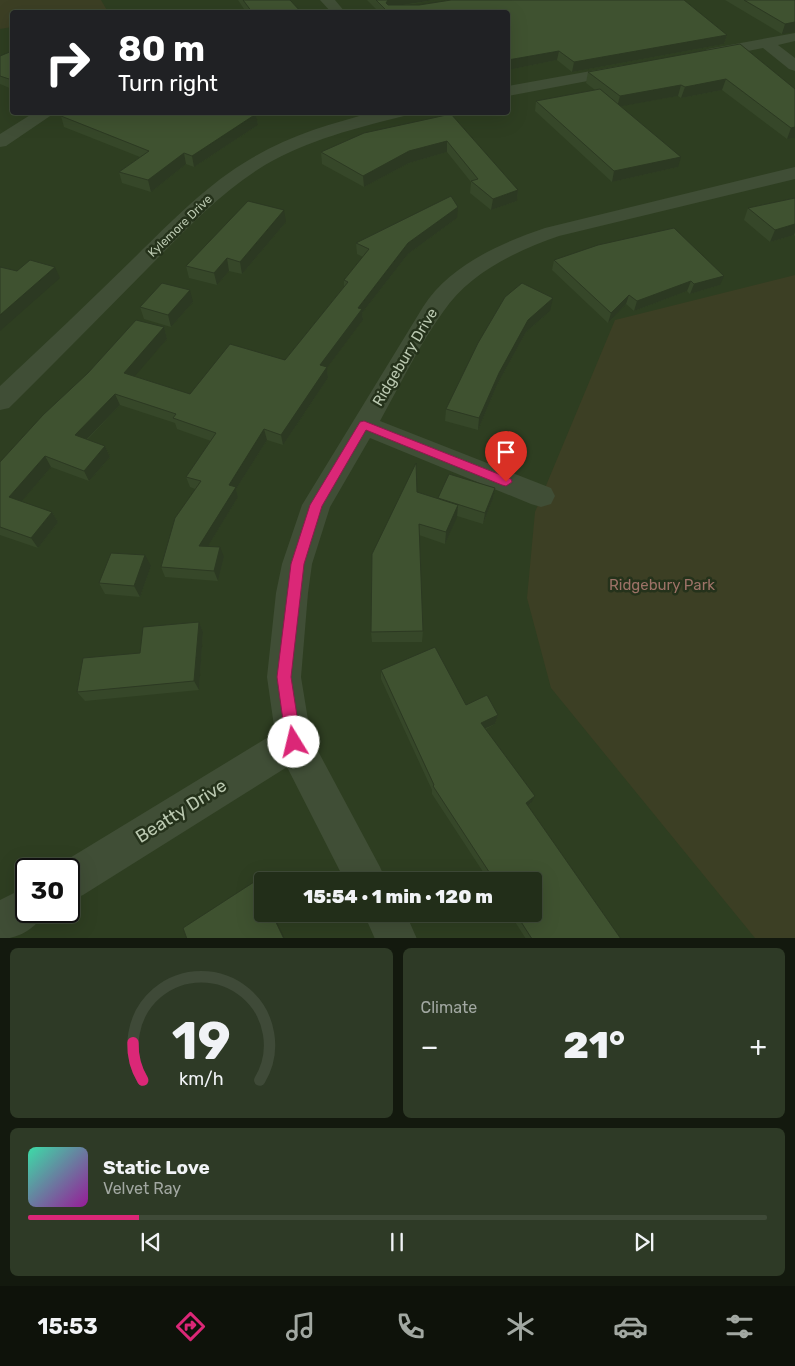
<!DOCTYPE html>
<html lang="en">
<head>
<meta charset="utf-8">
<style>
	:root { --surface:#222e19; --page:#2e3a26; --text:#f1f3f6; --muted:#a2a8a2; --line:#3f4a38; --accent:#db2777 }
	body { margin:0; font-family:Rubik,sans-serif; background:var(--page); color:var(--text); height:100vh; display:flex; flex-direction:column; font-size:19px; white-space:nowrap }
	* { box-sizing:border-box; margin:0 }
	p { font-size:16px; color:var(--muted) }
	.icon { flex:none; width:28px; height:28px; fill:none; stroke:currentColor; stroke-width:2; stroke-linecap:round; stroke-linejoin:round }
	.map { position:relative; height:938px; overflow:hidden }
	.panel { display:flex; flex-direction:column; gap:10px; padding:10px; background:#13190e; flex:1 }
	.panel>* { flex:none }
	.guide { position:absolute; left:10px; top:10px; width:500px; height:105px; border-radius:5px; box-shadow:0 5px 20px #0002,0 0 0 1px var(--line); background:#202124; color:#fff; overflow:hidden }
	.speed { position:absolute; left:15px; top:858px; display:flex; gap:10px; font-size:25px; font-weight:700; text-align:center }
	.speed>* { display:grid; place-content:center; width:65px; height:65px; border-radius:50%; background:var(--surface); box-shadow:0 5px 20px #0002,0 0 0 1px var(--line); line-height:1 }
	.speed .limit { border:2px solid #111; border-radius:8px; background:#fff; color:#111 }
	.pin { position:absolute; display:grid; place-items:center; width:42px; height:42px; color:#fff; margin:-51px -21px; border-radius:50% 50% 50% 0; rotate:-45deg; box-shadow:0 0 5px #0007 }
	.pin .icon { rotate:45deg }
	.me { position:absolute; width:55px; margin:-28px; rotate:351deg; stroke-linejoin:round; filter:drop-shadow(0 0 4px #0008) }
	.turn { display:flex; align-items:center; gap:18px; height:105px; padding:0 25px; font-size:22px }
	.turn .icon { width:65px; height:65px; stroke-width:2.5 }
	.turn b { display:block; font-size:35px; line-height:42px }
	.big { font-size:38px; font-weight:800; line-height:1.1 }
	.panel .card { flex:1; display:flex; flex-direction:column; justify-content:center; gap:8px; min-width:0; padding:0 18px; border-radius:8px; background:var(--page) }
	.panel .dial { align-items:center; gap:0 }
	.dial svg { height:130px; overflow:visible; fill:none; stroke:var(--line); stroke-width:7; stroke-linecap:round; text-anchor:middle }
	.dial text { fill:var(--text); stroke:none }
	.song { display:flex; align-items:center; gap:15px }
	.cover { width:60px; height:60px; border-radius:8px; background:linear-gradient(135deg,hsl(160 70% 55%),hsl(300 70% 35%)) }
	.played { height:5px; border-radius:2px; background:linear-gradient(90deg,var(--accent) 15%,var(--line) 15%) }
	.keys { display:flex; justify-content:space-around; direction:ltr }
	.heat { display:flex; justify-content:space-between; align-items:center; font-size:28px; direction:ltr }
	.panel .tiles { flex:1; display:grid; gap:10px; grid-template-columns:1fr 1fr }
	.card:last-child { grid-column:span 2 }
	.trip { position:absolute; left:254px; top:872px; width:288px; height:50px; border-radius:5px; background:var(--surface); box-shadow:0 5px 20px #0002,0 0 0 1px var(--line); font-weight:800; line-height:50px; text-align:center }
	.tab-bar { display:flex; height:80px; justify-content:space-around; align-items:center; background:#0e120a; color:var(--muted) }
	.tab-bar .icon { width:35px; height:35px }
	.tab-bar .selected { color:var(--accent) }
	.tab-bar b { font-size:22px; color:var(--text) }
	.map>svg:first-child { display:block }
	.green { fill:#3c3f24 }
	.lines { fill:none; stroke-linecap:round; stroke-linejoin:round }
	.minor { fill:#404e36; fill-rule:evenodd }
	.wall { fill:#364729 }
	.shaded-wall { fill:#2c3922 }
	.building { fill:#3f5230; stroke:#2c3922 }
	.route { fill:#db2777; stroke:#8e194d }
	.labels { text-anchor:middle; stroke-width:5; stroke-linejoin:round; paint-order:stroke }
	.far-street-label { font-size:12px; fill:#bbc9b1; stroke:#25321b }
	.street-label { font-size:15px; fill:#bbc9b1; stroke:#25321b }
	.park-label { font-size:15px; fill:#9c7267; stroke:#25321b }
	.near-street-label { font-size:18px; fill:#bbc9b1; stroke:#25321b }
</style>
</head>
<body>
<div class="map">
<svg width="795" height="939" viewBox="0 0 795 939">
	<rect width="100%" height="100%" fill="#2e3e21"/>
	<path class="green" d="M 0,0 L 101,0 L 108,12 L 12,12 L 12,27 L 0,29 Z
		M 795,275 L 795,938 L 755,938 L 551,688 L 527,598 L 535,512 L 615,320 Z"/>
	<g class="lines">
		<path class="minor" d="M 320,0 L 335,0 L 345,12 L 331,12 Z
			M 795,33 L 795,41 L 778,45 L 795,58 L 795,71 L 789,69 L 763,48 L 708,59 L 703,57 L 700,54 L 703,51 L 708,49 Z
			M 624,65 L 630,67 L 632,70 L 630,73 L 508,96 L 508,86 Z
			M 35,112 L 56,112 L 6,146 L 0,147 L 0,134 Z
			M 375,112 L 406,112 L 404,116 C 356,128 308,140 265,165 C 220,192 185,231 148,268 C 102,315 56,361 9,408 L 0,410 L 0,386 C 45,344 90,301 134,258 C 171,222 207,184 252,158 C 290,135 333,123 375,112 Z
			M 795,167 L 795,179 L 559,236 C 516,251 469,273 443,312 C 419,345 400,385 380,421 L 551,488 L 555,496 L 551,504 L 541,507 L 531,504 L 370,438 L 330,507 L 312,564 L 308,593 L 301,677 L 311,738 L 380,867 L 386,881 L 345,881 L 287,767 L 83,895 L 69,901 L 69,869 L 54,869 L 55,867 L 275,733 L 267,677 L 276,593 L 282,564 L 302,505 L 423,307 C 449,266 500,243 545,228 Z
			M 26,887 L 26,911 L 44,911 C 38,928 18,939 0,939 L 0,900 Z
			M 364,914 L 406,914 L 417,939 L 375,939 Z"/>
	</g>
	<path class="wall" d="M 238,0 L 290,0 L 301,12 L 246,12 Z
		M 367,0 L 434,0 L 406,5 L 419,5 L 451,0 L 684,0 L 727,35 L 724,44 L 572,72 L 557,60 L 508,70 L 508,12 L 379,12 Z
		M 725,0 L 795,0 L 782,34 Z
		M 740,44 L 795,89 L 795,138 L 787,139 L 722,90 L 681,98 L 678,96 L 621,106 L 678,167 L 612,182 L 535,111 L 536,101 L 595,90 L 586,83 L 588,72 Z
		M 12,51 L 12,89 L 0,84 L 0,56 Z
		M 256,114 L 258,125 L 194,167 L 186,164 L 151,192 L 122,183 L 119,172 L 140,157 L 64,127 L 61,116 Z
		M 451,114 L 518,190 L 517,201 L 491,210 L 470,193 L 471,182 L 447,152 L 409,163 L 364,187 L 322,164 L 321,152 Z
		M 795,198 L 795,236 L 794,235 L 770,242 L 744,220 L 748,208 Z
		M 457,218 L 408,254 L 362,313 L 363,320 L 327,368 L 328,378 L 283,445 L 267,440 L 236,489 L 238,497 L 208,546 L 224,557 L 218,581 L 165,577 L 161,567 L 195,489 L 190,487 L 186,477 L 211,441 L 177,429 L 175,423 L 120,405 L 87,440 L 105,446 L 110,457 L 89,481 L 51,467 L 21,502 L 52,512 L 58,522 L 38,548 L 0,535 L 0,462 L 164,327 L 167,339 L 134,376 L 190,394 L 285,360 L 344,287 L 344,280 L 363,257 L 357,254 L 356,243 Z
		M 286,222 L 242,274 L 229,271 L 217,285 L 189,278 L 186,266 Z
		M 554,260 L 720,285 L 690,294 L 687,291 L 634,311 L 626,304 L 608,323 L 552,270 Z
		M 193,302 L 171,327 L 144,319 L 140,307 Z
		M 550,311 L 526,332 L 497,385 L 478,430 L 445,421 L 446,409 L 478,343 Z
		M 495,488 L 493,499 L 483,524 L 457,516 L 445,544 L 419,535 L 423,631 L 422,642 L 372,642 L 371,632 L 417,492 L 438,499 L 438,498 Z
		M 151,566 L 140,597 L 105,594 L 99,583 Z
		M 199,622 L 203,632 L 199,690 L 85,701 L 77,692 L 140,653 Z
		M 381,670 L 466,705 L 498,715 L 495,724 L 486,729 L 531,803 L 528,806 L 621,939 L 526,939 L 510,914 L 532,914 L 532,881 L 489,881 L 432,794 L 432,790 L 381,679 Z"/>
	<path class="shaded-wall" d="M 388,0 L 434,0 L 390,7 L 386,3 Z
		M 795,22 L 795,32 L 782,34 L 785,24 Z
		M 727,35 L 724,44 L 572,72 L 574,62 Z
		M 559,51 L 557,60 L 508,70 L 508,60 Z
		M 726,79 L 722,90 L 681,98 L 685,87 Z
		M 681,85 L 678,96 L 617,107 L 620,96 Z
		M 256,114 L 258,125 L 194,167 L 192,156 Z
		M 795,127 L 795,138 L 787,139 L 791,128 Z
		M 447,141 L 447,152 L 409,163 L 364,187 L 363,176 L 409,151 Z
		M 184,153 L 186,164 L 151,192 L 148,180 Z
		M 681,157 L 678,167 L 612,182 L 614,171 Z
		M 518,190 L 517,201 L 491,210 L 493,199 Z
		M 458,207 L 457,218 L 408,254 L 362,313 L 363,320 L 327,368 L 328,378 L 283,445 L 281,435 L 320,365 L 358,308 L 408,243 Z
		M 284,210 L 286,222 L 242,274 L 240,262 Z
		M 795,224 L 795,232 L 794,235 L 770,242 L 775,230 Z
		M 227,258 L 229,271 L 217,285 L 214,273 Z
		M 55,267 L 60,278 L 0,331 L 0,315 Z
		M 724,276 L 720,285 L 690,294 L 694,284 Z
		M 691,281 L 687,291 L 634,311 L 637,301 Z
		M 190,290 L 193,302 L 171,327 L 168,315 Z
		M 629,295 L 626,304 L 608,323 L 611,313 Z
		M 553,298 L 550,311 L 526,332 L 497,385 L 478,430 L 479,418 L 499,373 L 528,320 Z
		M 164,327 L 167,339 L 128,384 L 124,373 Z
		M 115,394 L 120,405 L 80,446 L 75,435 Z
		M 264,429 L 267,440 L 236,489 L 238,497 L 202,556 L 199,546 L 229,485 Z
		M 105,446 L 110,457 L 89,481 L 84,471 Z
		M 45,456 L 51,467 L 16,508 L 9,497 Z
		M 495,488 L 493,499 L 483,524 L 485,513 Z
		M 458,505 L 457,517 L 445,544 L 446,532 Z
		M 52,512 L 58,522 L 38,548 L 31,538 Z
		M 220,547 L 224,557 L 218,581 L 214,571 Z
		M 145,555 L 151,566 L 140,597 L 134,586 Z
		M 199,622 L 203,632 L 199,690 L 194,681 Z
		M 498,715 L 495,724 L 479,731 L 481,723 Z
		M 535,796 L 531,803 L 523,810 L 526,803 Z
		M 272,914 L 273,914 L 285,939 L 284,939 Z"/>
	<path class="building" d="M 243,0 L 290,0 L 301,12 L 252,12 Z
		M 376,0 L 388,0 L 386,3 L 388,5 L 419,5 L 451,0 L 684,0 L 727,35 L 574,62 L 559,51 L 508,60 L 508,12 L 388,12 Z
		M 744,0 L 795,0 L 795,22 L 785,24 Z
		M 740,44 L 795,89 L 795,127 L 791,128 L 726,79 L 685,87 L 681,85 L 620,96 L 588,72 Z
		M 12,51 L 12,80 L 0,76 L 0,56 Z
		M 600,89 L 681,157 L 614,171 L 536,101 Z
		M 68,112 L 253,112 L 256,114 L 192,156 L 184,153 L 148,180 L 119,172 L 149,151 L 61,116 Z
		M 451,114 L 518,190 L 493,199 L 471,181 L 478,179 L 447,141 L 409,151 L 363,176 L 321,152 L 364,133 Z
		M 451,196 L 458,207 L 408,243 L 358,308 L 362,309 L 320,365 L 327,367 L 281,435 L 264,429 L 229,485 L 236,487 L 199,546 L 220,547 L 214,571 L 161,567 L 175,518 L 201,481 L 186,477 L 216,433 L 173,418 L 176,414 L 115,394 L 75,435 L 105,446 L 84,471 L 45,456 L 9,497 L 52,512 L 31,538 L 0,527 L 0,462 L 43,415 L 88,373 L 136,320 L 164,327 L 124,373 L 190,394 L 230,344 L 285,360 L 348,282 L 344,280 L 369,249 L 356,243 Z
		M 795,198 L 795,224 L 775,230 L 748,208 Z
		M 248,201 L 284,210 L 240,262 L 227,258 L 214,273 L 186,266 Z
		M 674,228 L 724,276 L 694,284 L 691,281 L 637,301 L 629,295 L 611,313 L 554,260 L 598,245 Z
		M 30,260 L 55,267 L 0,315 L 0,267 L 17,271 Z
		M 162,283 L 190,290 L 168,315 L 140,307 Z
		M 522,283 L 553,298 L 528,320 L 499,373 L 479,418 L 446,409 L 478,343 L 505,297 Z
		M 416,463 L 417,492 L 458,505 L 446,532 L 419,524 L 423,631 L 371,632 L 372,554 Z
		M 449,474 L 495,488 L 485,513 L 438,498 Z
		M 111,553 L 145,555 L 134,586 L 99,583 Z
		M 199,622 L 194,681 L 77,692 L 83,658 L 140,653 L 143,627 Z
		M 435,647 L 466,705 L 487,695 L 498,715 L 481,723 L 535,796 L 526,803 L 621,939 L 532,939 L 516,914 L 532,914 L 532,881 L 495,881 L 433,786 L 434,785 L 381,670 Z
		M 257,880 L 262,892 L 262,914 L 272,914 L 284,939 L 187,939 L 183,928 Z"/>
	<path class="route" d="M 364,421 L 511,479 L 512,482 L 506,486 L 502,485 L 366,430 L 322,506 L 304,564 L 291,677 L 301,742 L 299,747 L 294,749 L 288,747 L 286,742 L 277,677 L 291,564 L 310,505 L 360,422 Z"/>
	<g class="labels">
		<g class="far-street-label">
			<text transform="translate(180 226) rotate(-44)" y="4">Kylemore Drive</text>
		</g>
		<g class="street-label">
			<text transform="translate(405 357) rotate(-59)" y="5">Ridgebury Drive</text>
		</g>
		<g class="park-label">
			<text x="662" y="590">Ridgebury Park</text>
		</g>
		<g class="near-street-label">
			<text transform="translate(181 811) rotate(-32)" y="6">Beatty Drive</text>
		</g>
	</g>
</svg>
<div class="speed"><div class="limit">30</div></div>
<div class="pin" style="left:506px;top:482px;background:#d93025"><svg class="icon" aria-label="arrive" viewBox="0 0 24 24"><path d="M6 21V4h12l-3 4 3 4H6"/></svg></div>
<svg class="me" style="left:294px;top:742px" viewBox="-20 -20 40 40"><circle r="19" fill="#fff"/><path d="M0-13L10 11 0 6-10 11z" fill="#db2777"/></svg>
<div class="trip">15:54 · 1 min · 120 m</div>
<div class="guide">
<div class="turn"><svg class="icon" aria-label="right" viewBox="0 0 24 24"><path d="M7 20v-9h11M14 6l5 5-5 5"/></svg><div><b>80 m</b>Turn right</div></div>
</div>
</div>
<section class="panel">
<div class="tiles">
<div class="card dial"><svg viewBox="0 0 100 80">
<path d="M14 69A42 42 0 1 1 86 69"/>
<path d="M14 69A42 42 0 0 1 8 46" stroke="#db2777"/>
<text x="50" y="56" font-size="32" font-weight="700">19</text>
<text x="50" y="72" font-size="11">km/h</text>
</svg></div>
<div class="card"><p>Climate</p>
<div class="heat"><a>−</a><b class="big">21°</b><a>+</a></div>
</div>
<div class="card">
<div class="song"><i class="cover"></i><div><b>Static Love</b><p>Velvet Ray</p></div></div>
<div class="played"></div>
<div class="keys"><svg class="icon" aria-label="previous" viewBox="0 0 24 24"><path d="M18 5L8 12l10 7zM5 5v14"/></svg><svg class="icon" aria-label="pause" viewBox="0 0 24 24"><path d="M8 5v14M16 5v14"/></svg><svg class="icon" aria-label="next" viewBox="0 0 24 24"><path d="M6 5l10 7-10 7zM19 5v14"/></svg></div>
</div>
</div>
</section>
<nav class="tab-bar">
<b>15:53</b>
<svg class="icon selected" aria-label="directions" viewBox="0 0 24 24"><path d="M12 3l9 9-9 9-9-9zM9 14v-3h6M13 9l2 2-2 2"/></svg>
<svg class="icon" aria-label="music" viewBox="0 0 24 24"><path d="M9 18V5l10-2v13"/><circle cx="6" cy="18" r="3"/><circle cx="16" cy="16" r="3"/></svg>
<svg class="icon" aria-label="phone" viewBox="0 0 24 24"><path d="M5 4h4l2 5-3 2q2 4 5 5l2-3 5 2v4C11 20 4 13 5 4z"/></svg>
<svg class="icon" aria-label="climate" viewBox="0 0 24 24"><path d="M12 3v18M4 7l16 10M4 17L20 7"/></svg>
<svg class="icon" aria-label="car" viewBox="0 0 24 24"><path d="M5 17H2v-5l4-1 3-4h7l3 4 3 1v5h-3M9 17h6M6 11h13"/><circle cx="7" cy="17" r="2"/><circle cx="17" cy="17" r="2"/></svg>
<svg class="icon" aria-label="filters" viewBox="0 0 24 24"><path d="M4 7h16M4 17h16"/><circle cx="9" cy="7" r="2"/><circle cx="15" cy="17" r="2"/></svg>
</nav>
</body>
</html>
